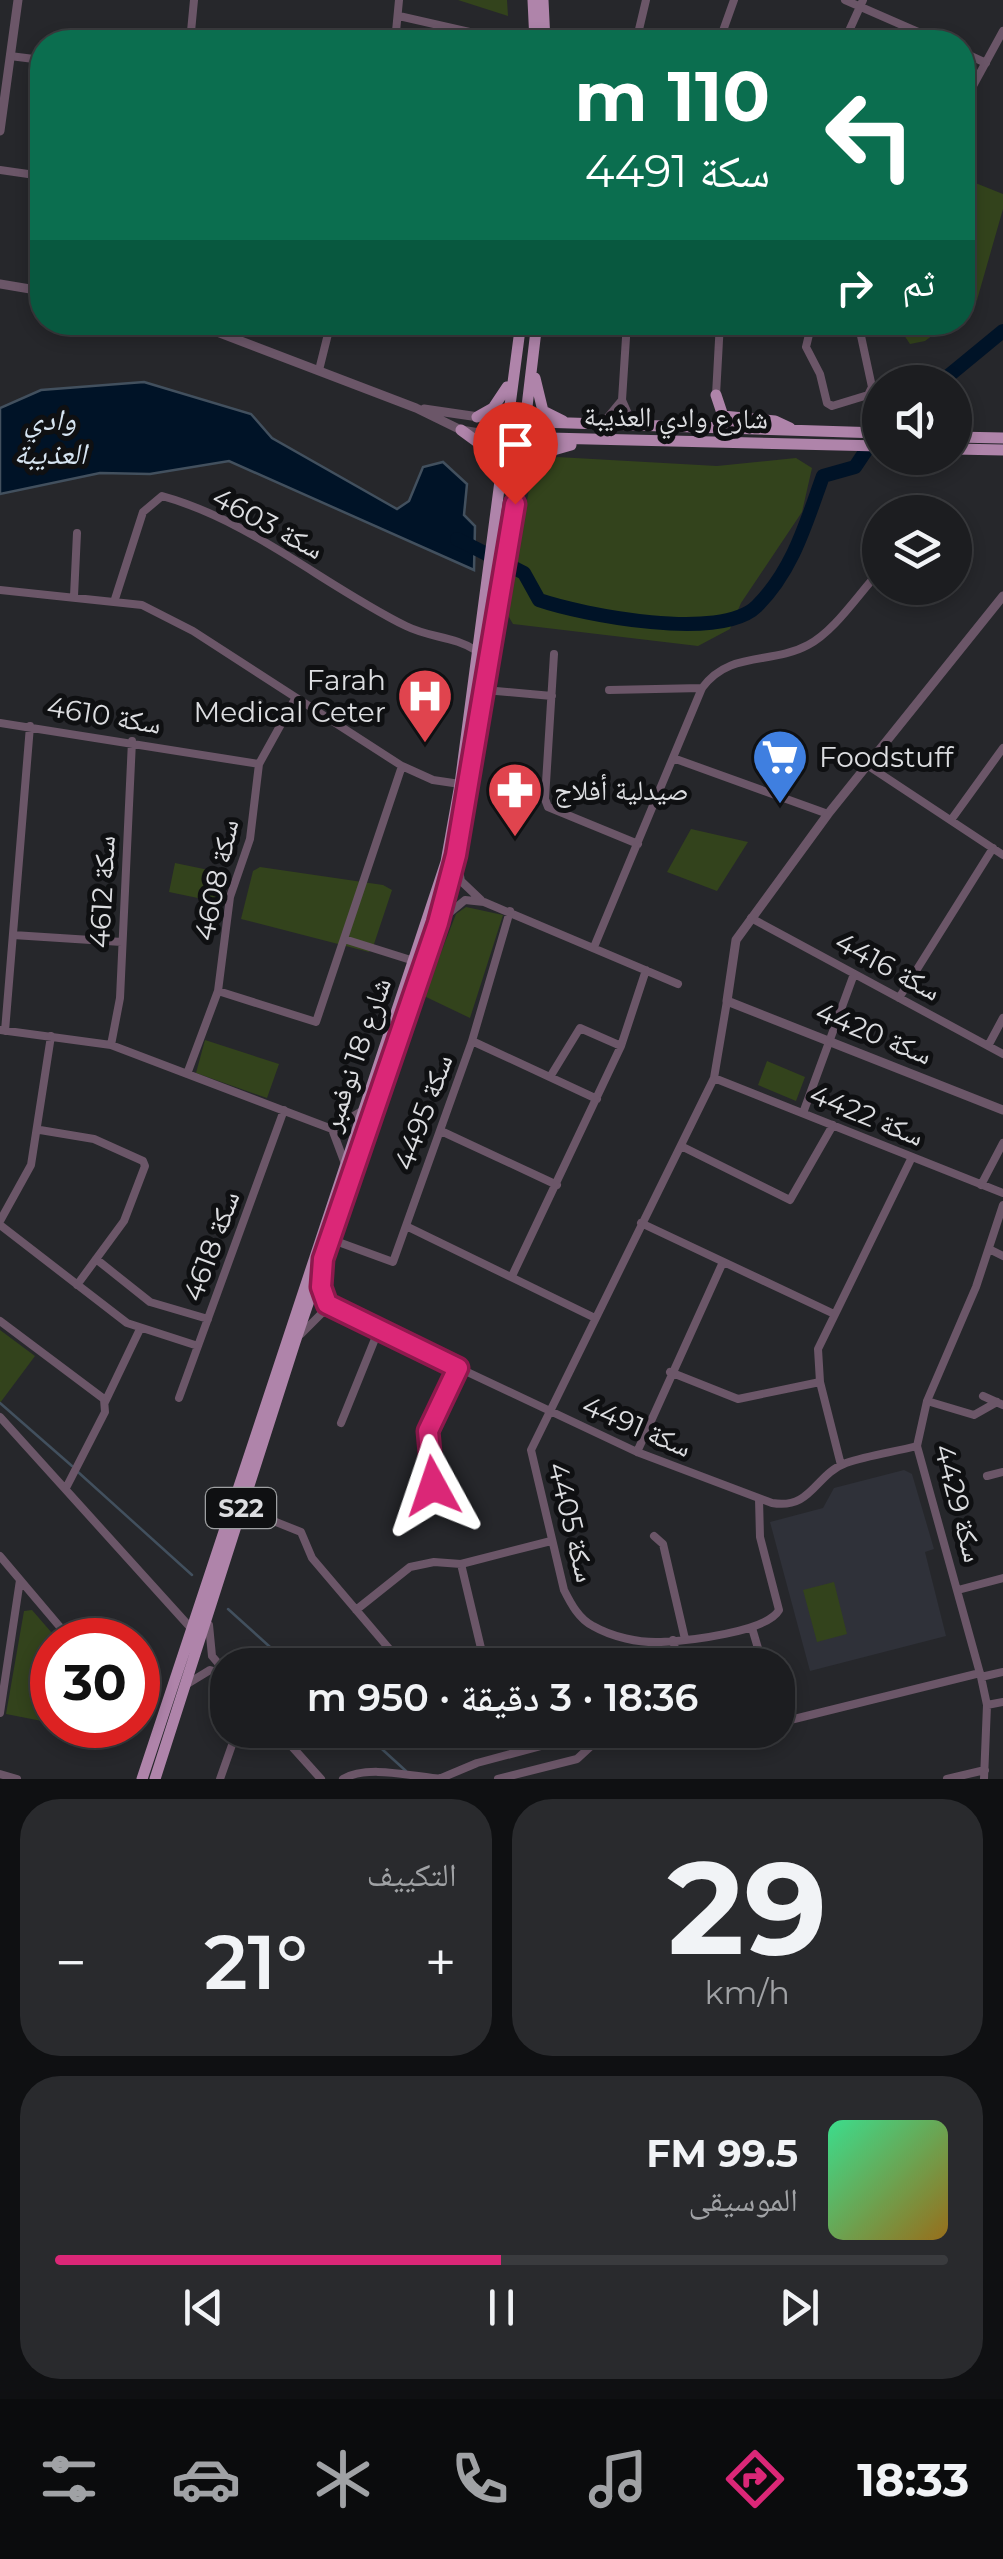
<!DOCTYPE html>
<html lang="ar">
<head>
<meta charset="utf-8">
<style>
	:root { --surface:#1c1d20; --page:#292a2d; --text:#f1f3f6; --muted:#a0a2a5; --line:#3a3b3e; --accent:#db2777 }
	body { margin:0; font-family:Montserrat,"Noto Naskh Arabic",sans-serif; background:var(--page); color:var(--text); direction:rtl; height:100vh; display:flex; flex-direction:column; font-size:38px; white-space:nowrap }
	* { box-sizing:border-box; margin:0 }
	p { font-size:32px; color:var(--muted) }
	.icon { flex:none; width:55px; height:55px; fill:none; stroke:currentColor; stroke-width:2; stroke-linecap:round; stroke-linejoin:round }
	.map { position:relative; height:1779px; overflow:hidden; direction:ltr }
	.panel { display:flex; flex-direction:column; gap:20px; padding:20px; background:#0f1012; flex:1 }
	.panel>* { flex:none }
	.hud { position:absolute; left:30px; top:30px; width:945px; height:305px; border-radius:40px; box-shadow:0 5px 15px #0003,0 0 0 2px var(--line); direction:rtl; background:#0b6e4f; color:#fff; overflow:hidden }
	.tools { position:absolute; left:862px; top:365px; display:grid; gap:20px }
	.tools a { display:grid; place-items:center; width:110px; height:110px; border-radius:50%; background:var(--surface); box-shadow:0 5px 15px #0003,0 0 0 2px var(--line); font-size:50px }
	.speed { position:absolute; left:30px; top:1618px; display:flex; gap:20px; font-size:50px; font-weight:700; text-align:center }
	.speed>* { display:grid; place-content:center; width:130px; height:130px; border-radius:50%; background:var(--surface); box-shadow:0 5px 15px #0003,0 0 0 2px var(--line); line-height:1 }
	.speed .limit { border:15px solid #d22; background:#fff; color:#111 }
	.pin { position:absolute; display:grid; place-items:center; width:85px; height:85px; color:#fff; margin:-102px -42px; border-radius:50% 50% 50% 0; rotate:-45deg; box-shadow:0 0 10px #0007 }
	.pin .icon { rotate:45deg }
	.me { position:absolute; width:110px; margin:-55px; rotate:355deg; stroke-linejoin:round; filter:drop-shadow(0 0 8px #0008) }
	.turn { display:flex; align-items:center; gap:35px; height:210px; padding:0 40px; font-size:45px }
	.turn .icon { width:130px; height:130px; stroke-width:2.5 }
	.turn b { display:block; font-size:70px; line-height:85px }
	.then { display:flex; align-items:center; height:95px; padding:0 40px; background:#0003; gap:20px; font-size:38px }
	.big { font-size:75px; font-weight:600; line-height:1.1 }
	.panel .tile { flex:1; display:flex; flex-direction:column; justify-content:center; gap:15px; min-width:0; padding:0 35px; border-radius:40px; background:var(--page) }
	.panel .dial { align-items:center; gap:0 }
	.dial b { font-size:130px; line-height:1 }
	.song { display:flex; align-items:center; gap:30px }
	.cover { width:120px; height:120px; border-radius:15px; background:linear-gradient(135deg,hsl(150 70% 55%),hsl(40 70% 35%)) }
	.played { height:10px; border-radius:5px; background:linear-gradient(90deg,var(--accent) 50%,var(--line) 50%) }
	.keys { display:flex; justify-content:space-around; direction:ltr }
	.heat { display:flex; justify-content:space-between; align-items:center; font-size:55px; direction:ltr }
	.panel .tiles { flex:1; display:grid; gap:20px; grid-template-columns:1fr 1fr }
	.tile:last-child { grid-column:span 2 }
	.trip { position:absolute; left:210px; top:1648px; width:585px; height:100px; border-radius:40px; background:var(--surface); box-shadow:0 5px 15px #0003,0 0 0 2px var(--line); font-weight:600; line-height:100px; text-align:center; direction:rtl }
	.dock { display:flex; height:160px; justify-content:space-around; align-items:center; background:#0b0c0d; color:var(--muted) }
	.dock .icon { width:70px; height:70px }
	.dock .current { color:var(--accent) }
	.dock b { font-size:45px; color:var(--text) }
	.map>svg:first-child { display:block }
	.built { fill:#2f3139 }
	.green { fill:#33431c }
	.water { fill:#001327; stroke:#42505e; stroke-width:2.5 }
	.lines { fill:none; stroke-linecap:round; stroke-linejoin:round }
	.stream { stroke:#42505e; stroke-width:2.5 }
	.river { stroke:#001327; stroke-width:14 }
	.minor { stroke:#6b5668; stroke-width:8 }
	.tertiary { stroke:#6b5668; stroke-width:9 }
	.primary { stroke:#af84aa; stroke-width:11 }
	.route-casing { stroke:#8e194d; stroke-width:25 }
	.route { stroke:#db2777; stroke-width:18 }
	.labels { text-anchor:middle; stroke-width:10; stroke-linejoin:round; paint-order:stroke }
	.shield { fill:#0f1012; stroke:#9ea0a2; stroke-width:2.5 }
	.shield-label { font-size:25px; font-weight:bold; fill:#dcdde0 }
	.street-label { font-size:28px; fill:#dcdde0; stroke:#0f1012 }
	.poi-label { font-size:28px; fill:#dcdde0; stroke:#0f1012; text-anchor:start }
	.water-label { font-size:30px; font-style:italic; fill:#d6e4f1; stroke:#0f1012 }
</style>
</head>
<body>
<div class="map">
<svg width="1003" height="1779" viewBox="0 0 1003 1779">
	<rect width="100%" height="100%" fill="#26272b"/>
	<path class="built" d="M 904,1470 L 912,1474 L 934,1549 L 925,1552 L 946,1636 L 810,1671 L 770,1522 L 823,1508 L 834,1488 Z"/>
	<path class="green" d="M 458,0 L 507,0 L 508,16 Z
		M 963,178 L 1003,194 L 1003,209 L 977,300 L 963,312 Z
		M 896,323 L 896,322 L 949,323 L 925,341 L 910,344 Z
		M 557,457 L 717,466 L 796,458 L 812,468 L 802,512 L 741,603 L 730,629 L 698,646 L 513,624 L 506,612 L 532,474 Z
		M 691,829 L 748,842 L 717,891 L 667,872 Z
		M 175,863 L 228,874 L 222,903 L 169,892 Z
		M 260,867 L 383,885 L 392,890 L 373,947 L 369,952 L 241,919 L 253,871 Z
		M 466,907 L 503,915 L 470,1018 L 424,996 L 456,914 Z
		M 205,1040 L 279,1064 L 267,1098 L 196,1073 Z
		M 767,1061 L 805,1077 L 796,1101 L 758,1085 Z
		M 0,1330 L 35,1356 L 0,1403 Z
		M 834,1582 L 847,1634 L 817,1642 L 803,1590 Z
		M 32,1610 L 58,1640 L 52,1640 L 52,1723 L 6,1714 L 24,1611 Z"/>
	<path class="water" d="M 144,382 L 251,414 L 272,438 L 397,509 L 409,501 L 423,467 L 443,462 L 467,484 L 464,515 L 475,526 L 474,570 L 229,461 L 150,474 L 100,473 L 0,494 L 0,408 L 41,390 Z"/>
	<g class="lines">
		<path class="stream" d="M 0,1403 L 72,1466
			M 78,1472 L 192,1575
			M 228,1609 L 290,1665
			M 361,1730 L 406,1771"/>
		<path class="river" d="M 941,382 L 1003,331
			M 457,539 L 524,573 L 539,600 C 583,615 721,642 757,606 C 793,570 806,523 823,476 L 855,467 L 875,437"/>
		<path class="minor" d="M 845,0 L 941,42
			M 399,16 L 487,36
			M 190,42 L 194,0
			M 348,42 L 351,42
			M 395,42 L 399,0
			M 636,42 L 646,0
			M 719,42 L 734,0
			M 844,42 L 863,0
			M 962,52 L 986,63
			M 10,56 L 42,60
			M 962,106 L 1003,31
			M 0,170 L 42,176
			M 433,322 L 447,322
			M 627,322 L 622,400 L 633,425
			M 812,322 L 806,347 L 820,374 L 827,403 L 832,406 L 868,395 L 872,387 L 858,322
			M 236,339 L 237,322
			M 319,370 L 331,322
			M 716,395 L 720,322
			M 603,423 L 622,400
			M 0,590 L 142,605 L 193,631 L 402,766 L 433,780 L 460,784
			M 74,596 L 77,533
			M 115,599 L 143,512 L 162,496 C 250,520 325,586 406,626 C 430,638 454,636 477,651
			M 554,654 L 545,799 L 548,807 L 638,844
			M 485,690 L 552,696
			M 609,690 L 702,688
			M 0,723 L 259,764
			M 673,758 L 828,814
			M 867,765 L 1003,855
			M 951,820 L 1003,748
			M 456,855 L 461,881 L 481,900
			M 751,918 L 1003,1054
			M 441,920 L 465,900 L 484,902 L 678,984
			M 13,935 L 122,942
			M 344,939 L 414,961
			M 594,947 L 702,688 C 730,650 771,665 808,645 C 835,631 859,593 880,571
			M 218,991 L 316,1022 L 402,766
			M 899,998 L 993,848
			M 727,1001 L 714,1078 L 531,1450 L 564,1590 C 571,1604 579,1619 593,1626 C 612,1637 639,1643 661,1642 C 687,1641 767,1632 779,1610 L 760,1537 L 759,1499
			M 0,1030 L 111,1045 L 332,1129 L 344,1161
			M 5,1031 L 30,726
			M 472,1041 L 597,1099
			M 111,1045 L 120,998 L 132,741
			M 988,1046 L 1003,1018
			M 187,1074 L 218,991 L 230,897 L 250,839 L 259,764 L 295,699
			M 550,1077 L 580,1028 L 621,1046
			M 714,1078 L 1003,1193
			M 803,1113 L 854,974
			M 332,1129 L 362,1111
			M 40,1130 L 94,1139 L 143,1161 L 145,1166 L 124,1221 L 77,1285
			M 441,1131 L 557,1185
			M 681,1146 L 790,1200 L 833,1125
			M 981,1185 L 1003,1143
			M 0,1221 L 31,1165 L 51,1036
			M 641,1223 L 832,1313
			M 0,1225 L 127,1323 L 198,1346
			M 406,1226 L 593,1317
			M 330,1239 L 393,1262 L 472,1041 L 510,911
			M 989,1249 L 1003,1256
			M 96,1259 L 150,1302 L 208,1319
			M 512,1276 L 621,1046 L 646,970
			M 340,1312 L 637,1452 L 772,1503 C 812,1510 815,1474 846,1463 C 869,1455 894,1452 917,1446
			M 0,1321 L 104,1399 L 105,1412 L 67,1486
			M 301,1334 L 322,1313 L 340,1312 L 327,1304 L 322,1273
			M 670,1372 L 738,1399 L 820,1382
			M 983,1396 L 1003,1405
			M 179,1398 L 284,1110
			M 927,1401 L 974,1415 L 997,1402
			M 105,1402 L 140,1329
			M 0,1417 L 189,1626
			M 341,1423 L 379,1329
			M 637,1452 L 723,1262
			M 841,1465 L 820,1382 L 818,1349 L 912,1157
			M 987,1476 L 1003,1472
			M 433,1486 L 428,1431 L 459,1368
			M 241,1508 L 301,1532 L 312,1558 L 403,1665
			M 654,1536 L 663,1544 L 685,1639
			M 0,1556 L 71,1640
			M 461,1564 L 485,1665
			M 958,1590 L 1003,1578
			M 356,1610 L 410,1567 L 434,1562 L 461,1564 L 551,1541
			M 209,1625 L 212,1656 L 228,1675
			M 752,1628 L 763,1665
			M 673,1640 L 679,1665
			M 981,1677 L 1003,1672
			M 187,1684 L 210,1670 L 228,1675
			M 778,1696 L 790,1720
			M 987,1705 L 1003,1702
			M 0,1713 L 20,1580
			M 778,1723 L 980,1673
			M 277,1730 L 321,1779
			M 697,1730 L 722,1737 L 750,1730
			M 0,1774 L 17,1779
			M 220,1779 L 232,1745 L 244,1730
			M 343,1779 C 368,1764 414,1777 442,1779
			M 439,1779 L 477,1763 L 601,1730
			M 498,1779 L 577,1759 L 590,1747 L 595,1730
			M 947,1779 L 985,1770
			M 984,1779 L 987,1705 L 981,1677 L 917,1446 L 927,1401 L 976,1287 L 1003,1205"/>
		<path class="tertiary" d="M 0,131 L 18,0
			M 0,284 L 42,291
			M 191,322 L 416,408 L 461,430 L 504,437
			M 424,409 L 506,421
			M 1003,596 L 828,814 L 736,940 L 727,1001 L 1003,1110"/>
		<path class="primary" d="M 533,0 L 535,42
			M 543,0 L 545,42
			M 535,378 L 543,411 L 563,421
			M 716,395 L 723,416 L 775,421 L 790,428
			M 477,417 L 493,408 L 507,387
			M 506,421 L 880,433
			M 461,430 L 487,449 L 496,473
			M 504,437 L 880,446
			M 955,437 L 1003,438
			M 955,449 L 1003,450
			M 521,482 L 543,453 L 571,445
			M 142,1779 L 446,862 L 460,784 L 521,322
			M 155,1779 L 295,1342 L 437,923 L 479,735 L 517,491 L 537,322"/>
	</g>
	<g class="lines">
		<g class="route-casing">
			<path id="route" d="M 433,1486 L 428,1431 L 458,1368 L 327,1304 L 321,1287 L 323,1259 L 438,923 L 456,855 L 515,504"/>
		</g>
		<use href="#route" class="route"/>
	</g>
	<defs>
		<g id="hospital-pin" transform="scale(2.875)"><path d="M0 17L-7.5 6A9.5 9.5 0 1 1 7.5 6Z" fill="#e0444e" stroke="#0f1012"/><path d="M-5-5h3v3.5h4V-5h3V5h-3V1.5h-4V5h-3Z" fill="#fff"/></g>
		<g id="supermarket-pin" transform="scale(2.875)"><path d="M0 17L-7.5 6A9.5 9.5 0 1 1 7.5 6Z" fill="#3f7fe0" stroke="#0f1012"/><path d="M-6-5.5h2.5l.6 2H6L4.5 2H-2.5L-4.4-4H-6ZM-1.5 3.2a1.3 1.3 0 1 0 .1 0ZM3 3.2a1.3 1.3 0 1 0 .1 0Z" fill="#fff"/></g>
		<g id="pharmacy-pin" transform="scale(2.875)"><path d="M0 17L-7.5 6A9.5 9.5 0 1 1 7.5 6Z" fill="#e0444e" stroke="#0f1012"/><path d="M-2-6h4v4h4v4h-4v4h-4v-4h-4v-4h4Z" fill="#fff"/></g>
	</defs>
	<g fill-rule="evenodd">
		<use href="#hospital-pin" x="425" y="696"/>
		<use href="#supermarket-pin" x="780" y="757"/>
		<use href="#pharmacy-pin" x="515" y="790"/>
	</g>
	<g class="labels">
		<rect class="shield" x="206" y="1488" width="70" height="40" rx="8"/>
		<g class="shield-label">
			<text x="241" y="1517">S22</text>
		</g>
		<g class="street-label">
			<text transform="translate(676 417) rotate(1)" y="10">شارع وادي العذيبة</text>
			<text transform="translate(268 523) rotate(28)" y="10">سكة 4603</text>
			<text transform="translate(104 715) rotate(9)" y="10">سكة 4610</text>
			<text transform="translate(216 880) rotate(-78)" y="10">سكة 4608</text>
			<text transform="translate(102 892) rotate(-87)" y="10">سكة 4612</text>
			<text transform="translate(888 966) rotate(28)" y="10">سكة 4416</text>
			<text transform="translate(874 1033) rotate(22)" y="10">سكة 4420</text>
			<text transform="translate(356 1054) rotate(-71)" y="10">شارع 18 نوفمبر</text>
			<text transform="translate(423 1112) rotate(-70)" y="10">سكة 4495</text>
			<text transform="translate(867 1115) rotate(22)" y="10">سكة 4422</text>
			<text transform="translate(211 1246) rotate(-70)" y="10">سكة 4618</text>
			<text transform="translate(637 1426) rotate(23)" y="10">سكة 4491</text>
			<text transform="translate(959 1503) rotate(75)" y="10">سكة 4429</text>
			<text transform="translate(572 1522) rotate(76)" y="10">سكة 4405</text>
		</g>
		<g class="poi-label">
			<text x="386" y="690" text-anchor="end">Farah<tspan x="386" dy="32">Medical Ceter</tspan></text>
			<text x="819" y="767">Foodstuff</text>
			<text x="554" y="800">صيدلية أفلاج</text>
		</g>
		<g class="water-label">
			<text x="50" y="430">وادي<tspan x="50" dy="34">العذيبة</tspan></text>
		</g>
	</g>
</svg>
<div class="tools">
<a><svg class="icon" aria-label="sound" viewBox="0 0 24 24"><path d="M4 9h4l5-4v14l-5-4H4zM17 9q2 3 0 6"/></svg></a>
<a><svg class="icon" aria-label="layers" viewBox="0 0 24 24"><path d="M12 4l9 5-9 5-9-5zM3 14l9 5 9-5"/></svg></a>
</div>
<div class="speed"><div class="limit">30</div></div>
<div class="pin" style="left:515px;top:504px;background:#d93025"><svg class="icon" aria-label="arrive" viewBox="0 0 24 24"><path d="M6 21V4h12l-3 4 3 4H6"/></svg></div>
<svg class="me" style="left:433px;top:1486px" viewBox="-20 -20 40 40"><path d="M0-17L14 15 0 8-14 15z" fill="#db2777" stroke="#fff" stroke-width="4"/></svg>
<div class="trip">18:36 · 3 دقيقة · 950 m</div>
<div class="hud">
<div class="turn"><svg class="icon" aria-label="left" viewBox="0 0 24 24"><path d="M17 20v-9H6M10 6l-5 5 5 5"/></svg><div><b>110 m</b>سكة 4491</div></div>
<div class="then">ثم<svg class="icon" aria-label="right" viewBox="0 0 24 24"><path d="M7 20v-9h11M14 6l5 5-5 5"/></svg></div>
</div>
</div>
<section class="panel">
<div class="tiles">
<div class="tile dial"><b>29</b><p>km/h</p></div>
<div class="tile"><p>التكييف</p>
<div class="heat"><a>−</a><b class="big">21°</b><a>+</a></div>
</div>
<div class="tile">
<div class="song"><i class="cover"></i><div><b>99.5 FM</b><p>الموسيقى</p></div></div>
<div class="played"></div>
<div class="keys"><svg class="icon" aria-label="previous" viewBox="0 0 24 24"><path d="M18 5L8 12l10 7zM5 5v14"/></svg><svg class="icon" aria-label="pause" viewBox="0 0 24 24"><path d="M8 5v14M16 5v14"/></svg><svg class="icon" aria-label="next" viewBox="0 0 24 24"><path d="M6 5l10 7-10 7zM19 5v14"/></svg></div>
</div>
</div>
</section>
<nav class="dock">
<b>18:33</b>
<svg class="icon current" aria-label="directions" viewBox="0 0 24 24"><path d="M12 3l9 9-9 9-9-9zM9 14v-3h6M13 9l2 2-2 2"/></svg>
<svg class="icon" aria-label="music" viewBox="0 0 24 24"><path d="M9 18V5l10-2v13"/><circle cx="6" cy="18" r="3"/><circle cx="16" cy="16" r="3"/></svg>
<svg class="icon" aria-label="phone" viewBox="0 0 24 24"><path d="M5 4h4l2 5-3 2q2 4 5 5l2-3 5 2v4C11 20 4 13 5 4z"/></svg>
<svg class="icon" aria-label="climate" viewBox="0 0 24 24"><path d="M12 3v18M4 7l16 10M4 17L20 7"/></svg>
<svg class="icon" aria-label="car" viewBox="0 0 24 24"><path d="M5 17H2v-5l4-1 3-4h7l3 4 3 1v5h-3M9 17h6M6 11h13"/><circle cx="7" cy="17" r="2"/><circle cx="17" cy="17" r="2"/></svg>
<svg class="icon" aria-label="filters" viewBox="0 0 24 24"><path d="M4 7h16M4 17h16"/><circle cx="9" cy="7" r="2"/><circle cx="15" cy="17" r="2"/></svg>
</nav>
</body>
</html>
